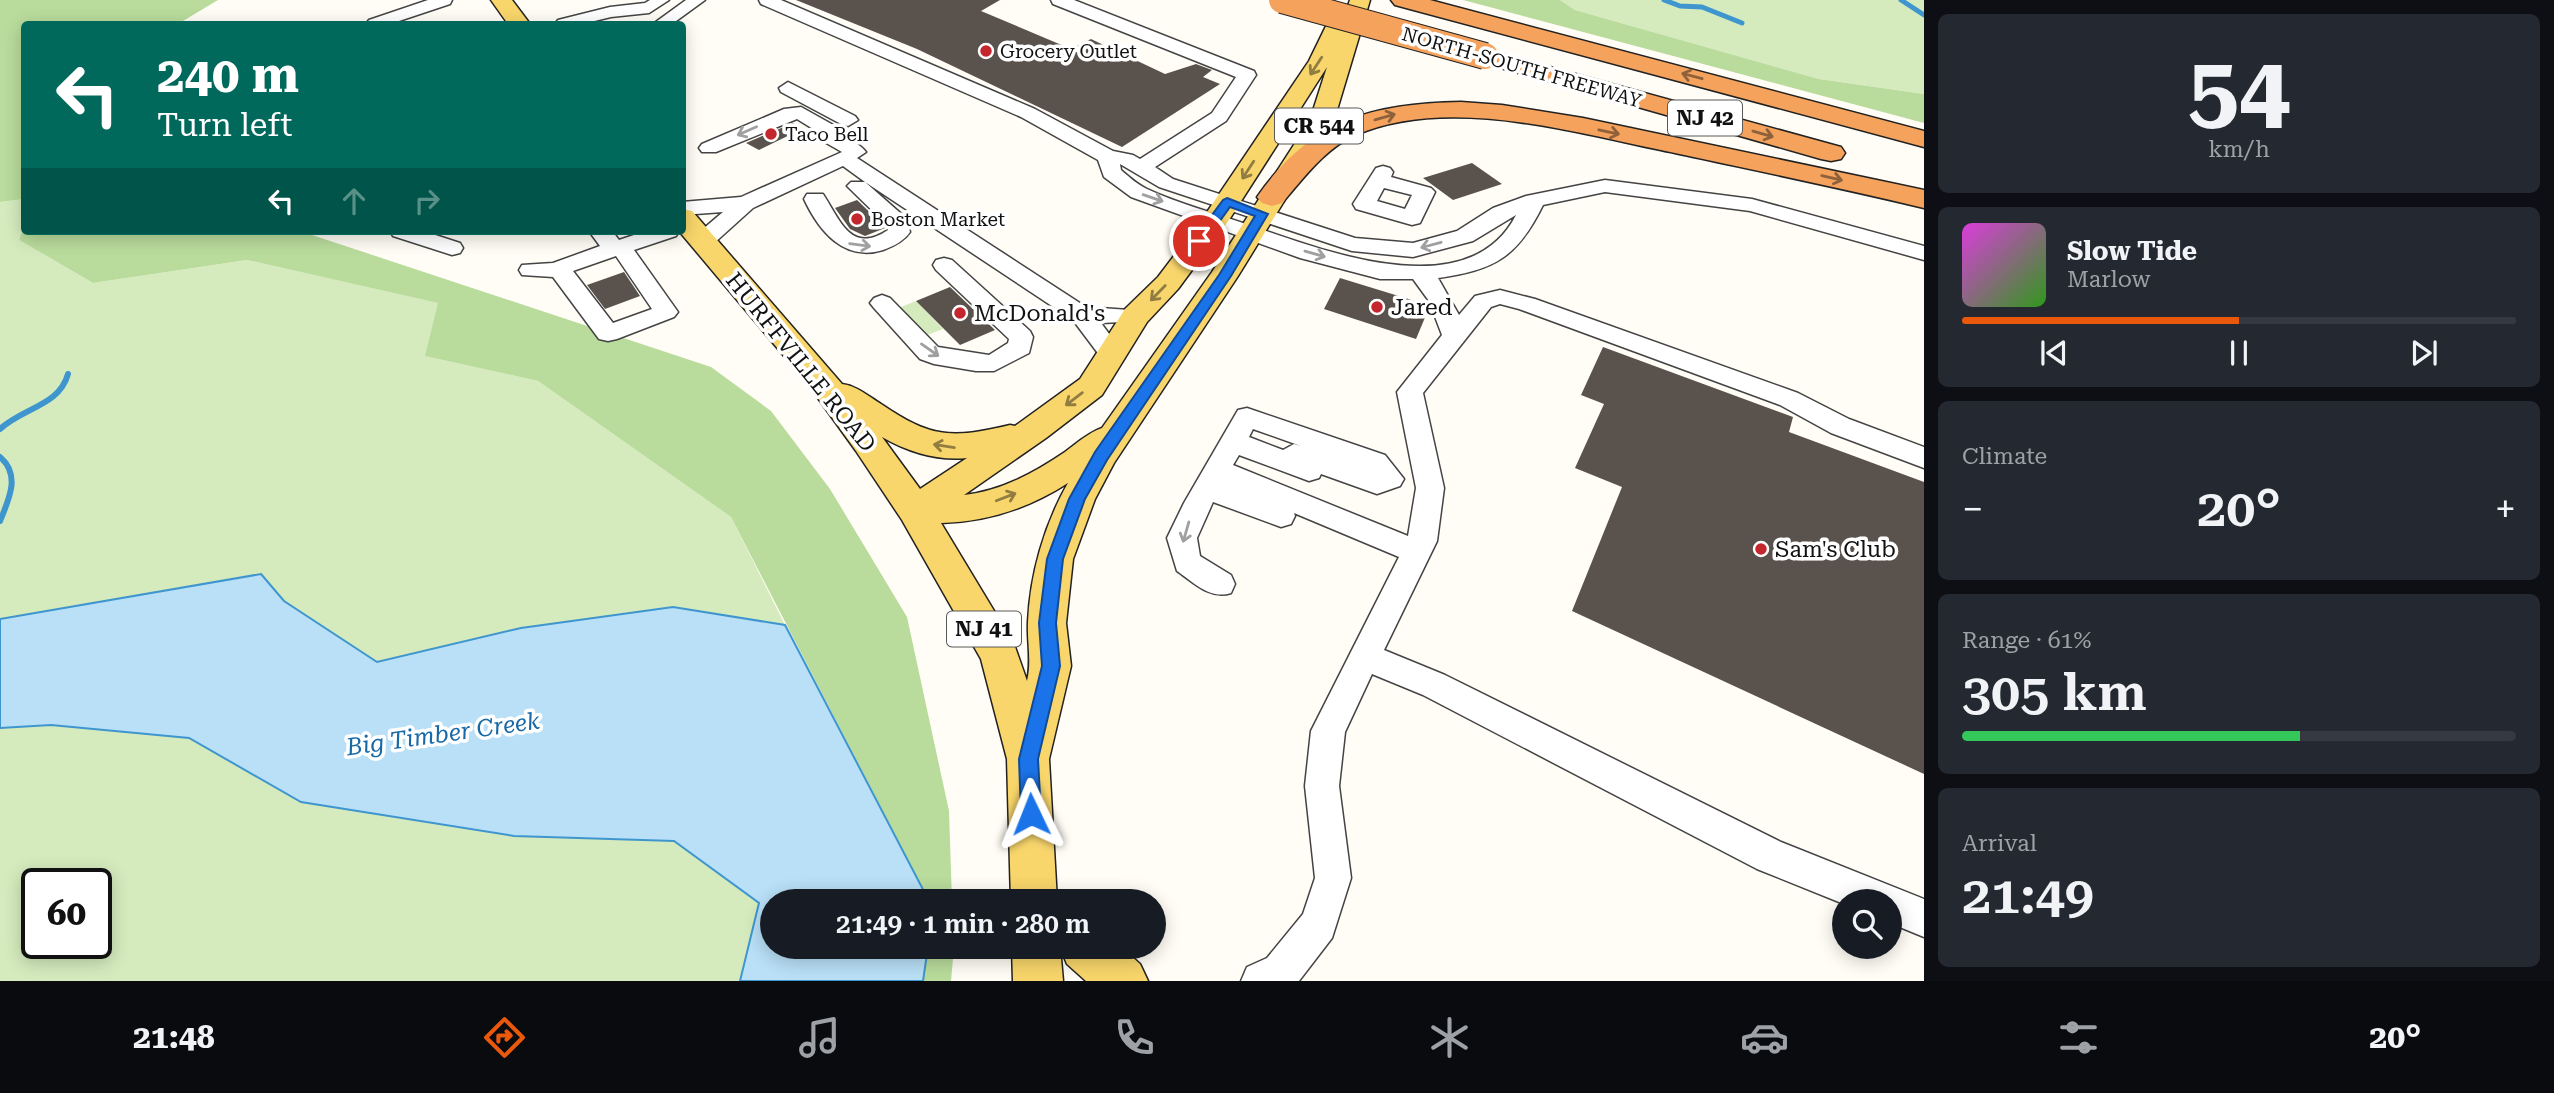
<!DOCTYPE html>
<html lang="en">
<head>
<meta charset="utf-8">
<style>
	:root { --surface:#171b24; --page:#242831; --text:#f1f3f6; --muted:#9ea1a6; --line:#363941; --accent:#ea580c }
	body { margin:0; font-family:"Roboto Serif",serif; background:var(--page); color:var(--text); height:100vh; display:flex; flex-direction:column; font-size:26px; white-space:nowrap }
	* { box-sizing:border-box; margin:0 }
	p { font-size:23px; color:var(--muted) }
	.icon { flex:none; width:38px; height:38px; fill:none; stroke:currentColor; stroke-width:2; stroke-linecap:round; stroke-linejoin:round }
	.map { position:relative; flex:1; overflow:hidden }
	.details { display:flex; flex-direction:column; gap:14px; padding:14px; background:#0d0f14; width:630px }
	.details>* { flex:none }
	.banner { position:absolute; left:21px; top:21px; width:665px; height:214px; border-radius:7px; box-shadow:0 4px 18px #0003; background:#00695c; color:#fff; overflow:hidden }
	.fabs { position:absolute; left:1832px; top:889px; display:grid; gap:14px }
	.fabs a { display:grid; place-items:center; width:70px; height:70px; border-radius:50%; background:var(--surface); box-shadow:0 4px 18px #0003; font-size:35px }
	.speed { position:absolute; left:21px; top:868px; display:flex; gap:14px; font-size:35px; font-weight:700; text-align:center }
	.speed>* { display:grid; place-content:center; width:91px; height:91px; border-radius:50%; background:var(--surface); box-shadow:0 4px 18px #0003; line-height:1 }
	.speed .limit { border:4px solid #111; border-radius:10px; background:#fff; color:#111 }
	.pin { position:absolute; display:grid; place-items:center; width:60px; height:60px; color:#fff; margin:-30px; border:4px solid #fff; border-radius:50%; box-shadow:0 2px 7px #0007 }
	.me { position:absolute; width:77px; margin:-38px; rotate:358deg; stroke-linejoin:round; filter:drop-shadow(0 0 5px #0008) }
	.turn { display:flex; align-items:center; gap:24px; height:147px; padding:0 21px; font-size:32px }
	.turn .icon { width:91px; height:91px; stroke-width:2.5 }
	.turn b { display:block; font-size:49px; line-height:60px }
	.lanes { display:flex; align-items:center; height:66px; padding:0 21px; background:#0003; justify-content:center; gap:35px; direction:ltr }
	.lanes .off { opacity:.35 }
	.big { font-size:52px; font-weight:600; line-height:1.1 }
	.details .widget { flex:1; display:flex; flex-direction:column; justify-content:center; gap:10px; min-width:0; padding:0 24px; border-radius:10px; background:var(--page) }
	.details .dial { align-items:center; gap:0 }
	.dial b { font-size:91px; line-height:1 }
	.song { display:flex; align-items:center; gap:21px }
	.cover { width:84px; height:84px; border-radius:10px; background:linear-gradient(135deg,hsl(300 70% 55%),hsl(110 70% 35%)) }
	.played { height:7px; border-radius:4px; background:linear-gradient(90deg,var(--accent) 50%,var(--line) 50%) }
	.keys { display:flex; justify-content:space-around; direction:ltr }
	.heat { display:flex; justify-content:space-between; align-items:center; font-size:38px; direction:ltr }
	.charge { height:10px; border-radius:5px; background:linear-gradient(90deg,#34c759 61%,var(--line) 0) }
	.trip { position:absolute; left:760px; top:889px; width:406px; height:70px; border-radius:35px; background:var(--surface); box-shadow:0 4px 18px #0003; font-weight:600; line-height:70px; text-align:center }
	.tabs { display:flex; height:112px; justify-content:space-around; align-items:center; background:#090b0e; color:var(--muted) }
	.tabs .icon { width:49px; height:49px }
	.tabs .active { color:var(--accent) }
	.tabs b { font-size:32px; color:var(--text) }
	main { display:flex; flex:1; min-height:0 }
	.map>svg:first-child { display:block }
	.green { fill:#d5ebbd; fill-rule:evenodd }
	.forest { fill:#b9dc9c }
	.water { fill:#b9e0f7; stroke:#3f96cf; stroke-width:2 }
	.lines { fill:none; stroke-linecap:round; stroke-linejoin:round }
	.stream-far1 { stroke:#3f96cf; stroke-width:5 }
	.stream { stroke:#3f96cf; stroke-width:6 }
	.building { fill:#5a524d }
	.minor-casing { stroke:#444; stroke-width:3 }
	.major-casing { stroke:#222; stroke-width:3 }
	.highway-casing { stroke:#222; stroke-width:3 }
	.minor { fill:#fff; fill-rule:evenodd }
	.major { fill:#f9d66b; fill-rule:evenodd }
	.highway { fill:#f5a25d; fill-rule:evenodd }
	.highway-bridge-casing { stroke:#222; stroke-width:28; stroke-linecap:butt }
	.highway-bridge { stroke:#f5a25d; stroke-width:26 }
	.oneway { stroke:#917d42 }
	.oneway2 { stroke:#8e613b }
	.oneway3 { stroke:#a0a0a0 }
	.route { fill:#1a73e8; stroke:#114b97; stroke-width:2 }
	.poi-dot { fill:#c4262e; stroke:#fff; stroke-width:2.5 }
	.labels { text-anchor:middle; stroke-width:7; stroke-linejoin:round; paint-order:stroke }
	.far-poi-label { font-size:19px; fill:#111; stroke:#fff; text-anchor:start }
	.far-street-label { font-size:19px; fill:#111; stroke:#fff }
	.shield { fill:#fff; stroke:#585858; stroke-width:2 }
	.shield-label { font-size:21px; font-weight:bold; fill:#111 }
	.poi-label { font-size:23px; fill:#111; stroke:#fff; text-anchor:start }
	.street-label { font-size:23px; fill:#111; stroke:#fff }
	.water-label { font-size:24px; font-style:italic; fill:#1768a6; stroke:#fff }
</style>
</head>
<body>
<main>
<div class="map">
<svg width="1924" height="981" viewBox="0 0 1924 981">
	<rect width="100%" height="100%" fill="#fffdf5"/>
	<path class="green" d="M 1560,0 L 1924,0 L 1924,94 L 1819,79 L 1575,10 Z
		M 24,199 L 24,226 L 19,240 L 93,283 L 247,260 L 439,303 L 426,356 L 538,381 L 731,517 L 785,625 L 673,607 L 521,628 L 377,662 L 284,601 L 260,574 L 0,619 L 0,202 Z
		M 916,301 L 943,329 L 922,337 L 896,309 Z
		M 51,725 L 189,738 L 302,802 L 514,836 L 674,841 L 759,903 L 740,981 L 0,981 L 0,728 ZM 37,884 L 96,884 L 96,943 L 37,943 Z"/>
	<path class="forest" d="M 0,0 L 218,0 L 178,24 L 24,24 L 24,199 L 0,202 Z
		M 1463,0 L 1560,0 L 1575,10 L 1819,79 L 1924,94 L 1924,123 Z
		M 24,226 L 24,231 L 300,231 L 711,367 L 771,411 L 830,489 L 907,617 L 949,811 L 952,901 L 929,901 L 731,517 L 538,381 L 425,356 L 438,303 L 247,260 L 93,283 L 19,240 Z
		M 928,947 L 954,947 L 951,981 L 923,981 Z"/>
	<path class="water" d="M 261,574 L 284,601 L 377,662 L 521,628 L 673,607 L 785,625 L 929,901 L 772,901 L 772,947 L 928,947 L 923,981 L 740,981 L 759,903 L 674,841 L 514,836 L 301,802 L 189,738 L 51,725 L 0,728 L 0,619 Z"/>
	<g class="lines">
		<path class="stream-far1" d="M 1664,0 L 1680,6 L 1702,7 L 1742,23
			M 1901,0 L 1924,15"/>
		<path class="stream" d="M 0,429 C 24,407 59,406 68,374
			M 0,457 C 21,475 9,499 0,521"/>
	</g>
	<path class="building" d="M 796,0 L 1000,0 L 981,11 L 1071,49 L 1091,39 L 1165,74 L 1196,64 L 1212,70 L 1203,77 L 1220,84 L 1122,147 L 917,49 Z
		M 793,123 L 802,129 L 759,150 L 746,143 Z
		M 1472,163 L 1502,184 L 1453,200 L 1423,178 Z
		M 857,200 L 885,227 L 885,228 L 865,236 L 850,229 L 835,208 Z
		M 624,272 L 640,296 L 605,309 L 587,285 Z
		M 1340,278 L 1428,305 L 1429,308 L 1416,339 L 1324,309 Z
		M 950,287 L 995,330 L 960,345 L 916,301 Z
		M 1603,347 L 1793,417 L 1789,432 L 1924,482 L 1924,774 L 1572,611 L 1622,487 L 1575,468 L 1604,404 L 1581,395 Z"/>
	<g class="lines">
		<g class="minor-casing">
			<path id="minor" d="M 428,0 L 452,0 L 450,4 L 390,24 L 366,24 L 369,20 Z
				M 650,0 L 669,0 L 649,13 L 611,17 L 582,24 L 555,24 L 558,20 L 610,7 L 645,3 Z
				M 686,0 L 705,0 L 672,24 L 653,24 Z
				M 759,0 L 781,0 L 1035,109 L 1113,151 L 1133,155 L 1140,159 L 1212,113 L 1236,77 L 1053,4 L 1051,0 L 1074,0 L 1254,71 L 1256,75 L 1226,121 L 1155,167 L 1173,179 L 1355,238 L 1413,243 L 1457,231 L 1493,208 L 1526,196 L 1605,180 L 1752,199 L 1924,246 L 1924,260 L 1750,211 L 1605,192 L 1543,205 C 1517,258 1494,270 1438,278 L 1459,315 L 1475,296 L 1500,290 L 1535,299 L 1798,393 L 1849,419 L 1924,447 L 1924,468 L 1831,433 L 1780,405 L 1519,309 L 1500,304 L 1491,307 L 1423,393 L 1444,488 L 1437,541 L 1384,650 L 1445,675 L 1781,842 L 1924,899 L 1924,937 L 1890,923 L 1890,901 L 1844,901 L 1844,904 L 1757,869 L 1423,695 L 1372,674 L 1345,732 L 1339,786 L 1351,878 L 1332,938 L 1299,981 L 1241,981 L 1247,967 L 1267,958 L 1303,914 L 1315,878 L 1305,786 L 1311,731 L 1399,557 L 1294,513 L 1295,516 L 1291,524 L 1281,527 L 1213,502 L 1197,538 L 1200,556 L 1231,575 L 1235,584 L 1231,593 C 1210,600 1193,582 1177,571 L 1167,538 L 1184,503 L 1238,410 L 1247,408 L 1385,455 L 1404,479 L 1400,486 L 1377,494 L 1321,474 L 1319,478 L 1309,481 L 1239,455 L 1233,465 L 1408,536 L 1416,488 L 1397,392 L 1442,335 L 1429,301 L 1413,279 L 1380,279 L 1300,258 L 1131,197 L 1104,177 L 1098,160 L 1021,117 L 761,4 ZM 1120,164 L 1159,187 L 1352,251 L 1413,257 L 1473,241 L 1516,215 C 1468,310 1317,248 1243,223 C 1211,212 1177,203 1147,189 C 1138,185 1129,177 1121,170 ZM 1253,429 L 1301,446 L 1294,444 L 1283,450 L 1249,437 Z
				M 788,82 L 855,116 L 858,120 L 848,126 L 841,124 L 781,92 L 779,88 Z
				M 801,107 L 835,126 C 842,139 857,140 866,152 L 857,158 L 1086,307 L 1144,311 L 1148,316 L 1144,321 L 1101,323 L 1124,354 L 1121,360 L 1112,362 L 1103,360 L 1073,320 L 865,182 L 907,219 L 910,232 C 904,241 894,246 883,250 C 844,262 819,231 804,199 L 807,194 L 823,194 C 840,220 851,255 888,230 L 888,226 L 847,186 L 851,182 L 865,182 L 843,166 L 753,208 L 712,245 L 696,245 L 693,240 L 696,235 L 723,212 L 682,215 L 682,202 L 741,197 L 842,152 L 821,140 L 818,132 L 797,119 L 716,152 L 702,152 L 699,148 L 702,144 L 784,109 Z
				M 1383,166 L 1390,168 L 1393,172 L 1391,177 L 1431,188 L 1435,192 L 1420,223 L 1412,225 L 1356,209 L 1353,204 L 1376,168 ZM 1384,188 L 1412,195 L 1405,209 L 1377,201 Z
				M 390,231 L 423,231 L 460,243 L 463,248 L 460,253 L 452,255 L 393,236 Z
				M 589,231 L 612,231 L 619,240 L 646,231 L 679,231 L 676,236 L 634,250 L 678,312 L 674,317 L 617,339 L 608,341 L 599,339 L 553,277 L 522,275 L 519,270 L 522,265 L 553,263 L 600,246 ZM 616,256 L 652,309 L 613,323 L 573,271 Z
				M 944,258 L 952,260 L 1030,331 L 1033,337 L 1029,353 L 994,371 L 976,371 L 934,364 L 920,359 L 874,308 L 870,303 L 874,298 L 882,295 L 890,298 L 938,347 L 989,355 L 1008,343 L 1009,339 L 936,270 L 933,265 L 936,260 Z"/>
		</g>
		<g class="major-casing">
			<path id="major" d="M 491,0 L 512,0 L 530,24 L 508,24 Z
				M 1350,0 L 1370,0 L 1334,120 L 1238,276 L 1114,463 L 1095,499 L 1073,559 L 1066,623 L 1071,666 L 1049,759 L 1057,901 L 1011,901 L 1007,759 L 981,659 L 902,520 L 856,451 L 810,387 L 679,231 L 682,231 L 682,209 L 692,211 L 842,384 C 857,386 868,396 881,404 C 931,438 951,439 1010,425 L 1015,426 L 1080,379 L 1125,309 L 1158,277 L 1205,215 L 1309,61 L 1328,22 L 1342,22 ZM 1327,67 L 1310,120 L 1212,272 L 1102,428 C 1088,433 1077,443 1065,452 C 1034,473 1001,491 964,495 L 1046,438 L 1102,395 L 1147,322 L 1178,289 L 1229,220 ZM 882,437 C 908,452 938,461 967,458 L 920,489 ZM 1068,483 C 1044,525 1030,575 1028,622 C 1027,643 1032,661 1027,681 L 1014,644 L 941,523 C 987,522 1029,508 1068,483 Z
				M 1012,947 L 1121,947 L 1140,964 L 1148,981 L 1086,981 L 1067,964 L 1060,947 L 1063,981 L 1013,981 Z"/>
		</g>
		<g class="highway-casing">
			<path id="highway" d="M 1391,0 L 1430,0 L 1924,131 L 1924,147 L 1395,5 Z
				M 1485,49 L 1841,147 L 1845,153 L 1841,159 L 1831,161 L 1821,159 L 1476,61 L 1473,56 L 1476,51 Z
				M 1461,102 L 1502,105 L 1583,118 L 1891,183 L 1924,190 L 1924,208 C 1841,188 1758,171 1675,153 C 1578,134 1450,94 1356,135 C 1326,147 1303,179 1282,203 L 1272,206 L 1262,203 L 1257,197 C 1311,119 1372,104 1461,102 Z"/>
		</g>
		<use href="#minor" class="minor"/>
		<use href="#major" class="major"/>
		<use href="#highway" class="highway"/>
		<g class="highway-bridge-casing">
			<path id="highway-bridge" d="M 1282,0 L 1485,56"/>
		</g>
		<use href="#highway-bridge" class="highway-bridge"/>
	</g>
	<defs><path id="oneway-shaft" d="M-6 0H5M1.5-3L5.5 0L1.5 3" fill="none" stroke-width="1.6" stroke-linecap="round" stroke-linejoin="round" transform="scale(1.75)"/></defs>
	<g class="oneway">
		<use href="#oneway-shaft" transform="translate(1316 66) rotate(123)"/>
		<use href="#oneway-shaft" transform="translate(1248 170) rotate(123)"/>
		<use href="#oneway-shaft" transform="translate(1158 293) rotate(134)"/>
		<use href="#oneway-shaft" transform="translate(1074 399) rotate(143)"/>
		<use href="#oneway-shaft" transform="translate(944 446) rotate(-171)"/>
		<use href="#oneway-shaft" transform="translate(1006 497) rotate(-21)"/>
	</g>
	<g class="oneway2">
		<use href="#oneway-shaft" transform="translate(1692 76) rotate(-165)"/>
		<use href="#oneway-shaft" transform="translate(1385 117) rotate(-16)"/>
		<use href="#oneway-shaft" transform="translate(1609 132) rotate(12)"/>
		<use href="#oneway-shaft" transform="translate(1763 134) rotate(16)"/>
		<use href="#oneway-shaft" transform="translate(1832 178) rotate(13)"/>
	</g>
	<g class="oneway3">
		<use href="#oneway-shaft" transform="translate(747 131) rotate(156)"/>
		<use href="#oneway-shaft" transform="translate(1153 198) rotate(19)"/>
		<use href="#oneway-shaft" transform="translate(860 245) rotate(8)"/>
		<use href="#oneway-shaft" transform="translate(1431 245) rotate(165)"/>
		<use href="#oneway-shaft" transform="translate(1315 254) rotate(16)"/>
		<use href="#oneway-shaft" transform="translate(930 350) rotate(35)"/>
		<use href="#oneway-shaft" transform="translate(1186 532) rotate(106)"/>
	</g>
	<path class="route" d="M 1227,198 L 1268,214 L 1231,276 L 1107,460 L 1085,499 L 1063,559 L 1056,623 L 1060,666 L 1038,759 L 1041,814 L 1038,821 L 1031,824 L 1023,821 L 1021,814 L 1019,759 L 1042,666 L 1039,623 L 1047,559 L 1069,499 L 1095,452 L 1219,275 L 1255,216 L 1230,207 L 1204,243 L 1195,243 L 1195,238 L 1223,200 Z"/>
	<g class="poi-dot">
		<circle cx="986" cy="51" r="7"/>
		<circle cx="771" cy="134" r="7"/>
		<circle cx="857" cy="219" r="7"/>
		<circle cx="1377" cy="307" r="7"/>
		<circle cx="960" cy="313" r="7"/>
		<circle cx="1761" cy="549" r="7"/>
	</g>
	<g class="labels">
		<g class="far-poi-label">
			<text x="1000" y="58">Grocery Outlet</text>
			<text x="785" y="141">Taco Bell</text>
			<text x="871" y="226">Boston Market</text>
		</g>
		<g class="far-street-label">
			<text transform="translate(1522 67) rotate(16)" y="7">NORTH-SOUTH FREEWAY</text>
		</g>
		<g class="shield">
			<rect x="1668" y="100.5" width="74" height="35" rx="5"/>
			<rect x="1275" y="108.5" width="88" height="35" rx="5"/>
			<rect x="947" y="611.5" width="74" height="35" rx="5"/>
		</g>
		<g class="shield-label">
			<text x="1705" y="125">NJ 42</text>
			<text x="1319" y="133">CR 544</text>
			<text x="984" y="636">NJ 41</text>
		</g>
		<g class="poi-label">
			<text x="1391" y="315">Jared</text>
			<text x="974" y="321">McDonald's</text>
			<text x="1775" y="557">Sam's Club</text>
		</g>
		<g class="street-label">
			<text transform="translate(801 362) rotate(51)" y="8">HURFFVILLE ROAD</text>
		</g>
		<g class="water-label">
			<text transform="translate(443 734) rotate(-8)" y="8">Big Timber Creek</text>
		</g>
	</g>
</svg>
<div class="fabs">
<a><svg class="icon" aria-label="search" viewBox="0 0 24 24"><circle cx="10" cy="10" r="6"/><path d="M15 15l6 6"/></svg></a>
</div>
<div class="speed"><div class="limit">60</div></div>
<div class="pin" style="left:1199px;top:241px;background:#d93025"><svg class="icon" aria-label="arrive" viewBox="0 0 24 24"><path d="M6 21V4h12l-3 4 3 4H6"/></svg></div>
<svg class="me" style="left:1031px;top:814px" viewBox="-20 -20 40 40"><path d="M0-17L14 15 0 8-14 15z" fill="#1a73e8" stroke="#fff" stroke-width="4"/></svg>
<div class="trip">21:49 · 1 min · 280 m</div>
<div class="banner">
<div class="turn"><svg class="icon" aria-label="left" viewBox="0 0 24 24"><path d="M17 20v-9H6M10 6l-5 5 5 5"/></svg><div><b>240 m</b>Turn left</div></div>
<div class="lanes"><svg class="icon" aria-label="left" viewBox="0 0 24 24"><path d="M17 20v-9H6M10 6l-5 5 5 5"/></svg><svg class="icon off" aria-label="ahead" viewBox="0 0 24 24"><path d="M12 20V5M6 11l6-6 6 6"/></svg><svg class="icon off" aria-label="right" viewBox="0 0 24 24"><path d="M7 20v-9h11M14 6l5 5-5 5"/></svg></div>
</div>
</div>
<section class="details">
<div class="widget dial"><b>54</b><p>km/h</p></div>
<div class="widget">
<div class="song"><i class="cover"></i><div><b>Slow Tide</b><p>Marlow</p></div></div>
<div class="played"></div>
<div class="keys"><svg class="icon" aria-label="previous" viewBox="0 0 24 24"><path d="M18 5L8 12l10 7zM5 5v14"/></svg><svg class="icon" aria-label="pause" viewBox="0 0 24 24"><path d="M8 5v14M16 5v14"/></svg><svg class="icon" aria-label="next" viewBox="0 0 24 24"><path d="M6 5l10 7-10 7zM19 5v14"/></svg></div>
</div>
<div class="widget"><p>Climate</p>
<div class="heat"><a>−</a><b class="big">20°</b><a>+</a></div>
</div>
<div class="widget"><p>Range · 61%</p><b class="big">305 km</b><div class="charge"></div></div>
<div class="widget"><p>Arrival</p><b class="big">21:49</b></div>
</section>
</main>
<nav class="tabs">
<b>21:48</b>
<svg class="icon active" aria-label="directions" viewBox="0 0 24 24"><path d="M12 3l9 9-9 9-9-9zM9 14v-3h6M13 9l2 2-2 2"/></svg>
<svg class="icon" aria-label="music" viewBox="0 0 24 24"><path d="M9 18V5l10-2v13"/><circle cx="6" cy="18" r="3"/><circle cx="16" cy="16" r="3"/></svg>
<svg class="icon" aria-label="phone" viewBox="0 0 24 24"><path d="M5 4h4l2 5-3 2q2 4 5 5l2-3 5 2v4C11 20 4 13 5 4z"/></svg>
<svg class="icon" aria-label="climate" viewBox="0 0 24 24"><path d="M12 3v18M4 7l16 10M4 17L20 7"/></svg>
<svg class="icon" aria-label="car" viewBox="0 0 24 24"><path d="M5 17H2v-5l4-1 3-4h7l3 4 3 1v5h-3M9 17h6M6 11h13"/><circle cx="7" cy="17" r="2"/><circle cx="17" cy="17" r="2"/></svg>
<svg class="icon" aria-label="filters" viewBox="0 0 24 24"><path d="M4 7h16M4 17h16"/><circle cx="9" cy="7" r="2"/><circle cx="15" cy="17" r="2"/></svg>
<b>20°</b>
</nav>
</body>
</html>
